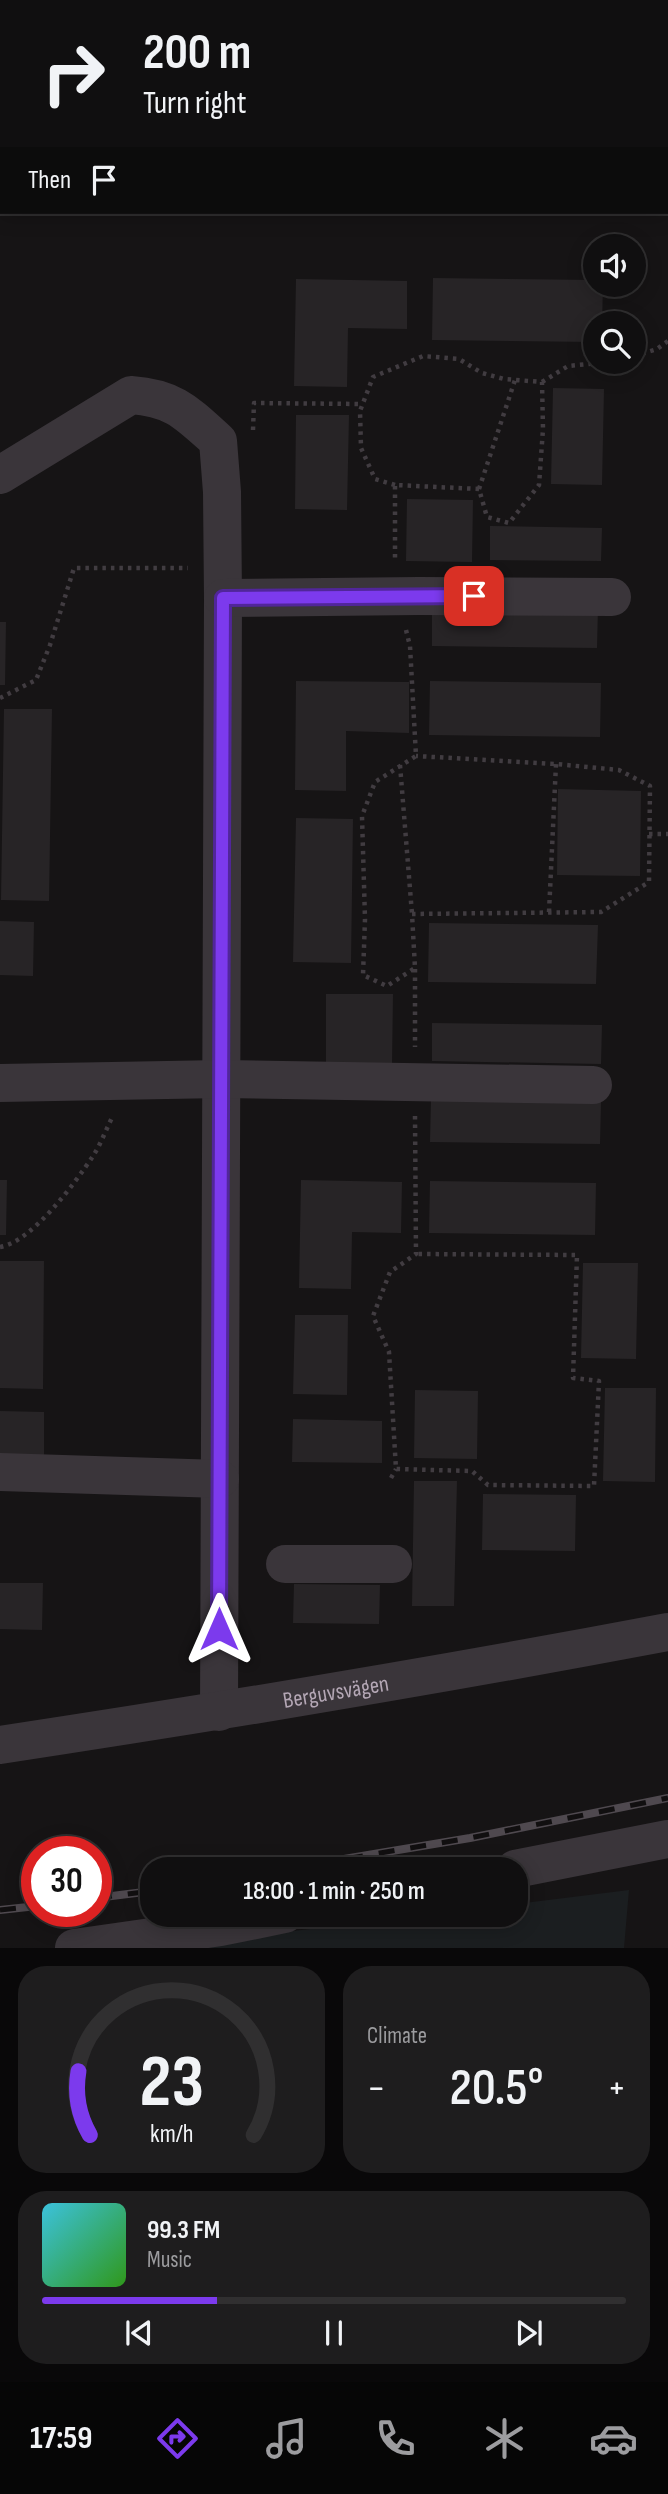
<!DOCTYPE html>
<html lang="en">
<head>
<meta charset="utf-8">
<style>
	:root { --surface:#100f10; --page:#1e1d1e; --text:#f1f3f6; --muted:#9c9c9f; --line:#302f30; --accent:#7c3aed }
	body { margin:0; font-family:"Sofia Sans Condensed",sans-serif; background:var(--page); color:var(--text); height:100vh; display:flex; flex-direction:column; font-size:26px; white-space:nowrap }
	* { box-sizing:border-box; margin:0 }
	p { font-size:23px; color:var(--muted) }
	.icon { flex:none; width:38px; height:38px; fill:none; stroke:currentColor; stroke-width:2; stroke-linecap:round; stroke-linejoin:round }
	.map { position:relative; height:1948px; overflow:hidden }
	.drawer { display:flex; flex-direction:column; gap:18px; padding:18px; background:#090809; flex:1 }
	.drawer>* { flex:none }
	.top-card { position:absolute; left:0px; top:0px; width:668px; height:214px; box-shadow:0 4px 18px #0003,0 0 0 2px var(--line); background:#100f10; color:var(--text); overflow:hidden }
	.buttons { position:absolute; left:583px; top:234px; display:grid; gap:14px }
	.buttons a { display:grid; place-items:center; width:63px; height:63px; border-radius:50%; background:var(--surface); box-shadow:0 4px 18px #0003,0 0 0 2px var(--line); font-size:35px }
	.speed { position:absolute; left:21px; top:1836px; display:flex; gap:14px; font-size:35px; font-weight:700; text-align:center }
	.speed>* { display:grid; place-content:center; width:91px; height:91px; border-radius:50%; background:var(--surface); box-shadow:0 4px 18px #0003,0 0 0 2px var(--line); line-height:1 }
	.speed .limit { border:10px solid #d22; background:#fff; color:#111 }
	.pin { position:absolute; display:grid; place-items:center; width:60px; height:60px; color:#fff; margin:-30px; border-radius:14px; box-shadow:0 4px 10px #0006 }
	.me { position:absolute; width:77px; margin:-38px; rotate:0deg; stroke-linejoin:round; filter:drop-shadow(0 0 5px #0008) }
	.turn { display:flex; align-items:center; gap:24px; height:147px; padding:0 28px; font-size:32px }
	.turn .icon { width:91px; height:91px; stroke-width:2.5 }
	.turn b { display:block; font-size:49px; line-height:60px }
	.then { display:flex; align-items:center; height:66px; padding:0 28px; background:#0003; gap:14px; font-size:26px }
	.big { font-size:52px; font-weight:600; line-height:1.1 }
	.drawer .card { flex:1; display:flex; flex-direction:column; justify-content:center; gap:10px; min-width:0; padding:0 24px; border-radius:28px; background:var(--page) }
	.drawer .dial { align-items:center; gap:0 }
	.dial svg { height:182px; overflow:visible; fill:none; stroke:var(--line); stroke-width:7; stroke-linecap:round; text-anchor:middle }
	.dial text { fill:var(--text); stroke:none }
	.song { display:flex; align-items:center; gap:21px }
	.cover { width:84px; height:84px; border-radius:10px; background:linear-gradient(135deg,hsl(190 70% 55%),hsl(110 70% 35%)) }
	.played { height:7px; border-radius:4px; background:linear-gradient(90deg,var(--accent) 30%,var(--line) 30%) }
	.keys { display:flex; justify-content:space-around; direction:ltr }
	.heat { display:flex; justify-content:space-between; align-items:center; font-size:38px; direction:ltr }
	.drawer .tiles { flex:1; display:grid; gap:18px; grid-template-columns:1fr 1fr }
	.card:last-child { grid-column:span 2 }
	.trip { position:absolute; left:140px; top:1857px; width:388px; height:70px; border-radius:28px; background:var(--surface); box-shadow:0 4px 18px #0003,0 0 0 2px var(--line); font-weight:600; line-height:70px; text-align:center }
	.menu { display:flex; height:112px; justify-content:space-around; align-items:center; background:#060606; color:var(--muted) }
	.menu .icon { width:49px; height:49px }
	.menu .selected { color:var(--accent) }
	.menu b { font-size:32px; color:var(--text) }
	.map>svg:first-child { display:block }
	.green { fill:#1b1e20 }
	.building { fill:#272426 }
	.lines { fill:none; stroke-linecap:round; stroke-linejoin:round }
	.path { stroke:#413c41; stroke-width:4.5; stroke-dasharray:3.5 5; stroke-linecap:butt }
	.minor { stroke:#3a353a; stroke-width:38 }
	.rail-casing { stroke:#4f494f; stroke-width:8 }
	.rail { stroke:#110f10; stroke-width:5; stroke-dasharray:16; stroke-linecap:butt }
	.route-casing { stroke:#51269a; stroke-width:18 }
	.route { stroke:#7c3aed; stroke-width:12 }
	.labels { text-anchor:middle; stroke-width:7; stroke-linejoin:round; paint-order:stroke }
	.street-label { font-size:23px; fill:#b4a7b5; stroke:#110f10 }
</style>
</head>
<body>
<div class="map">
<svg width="668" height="1948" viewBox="0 0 668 1948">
	<rect width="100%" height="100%" fill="#161415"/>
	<path class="green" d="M 629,1890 L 624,1948 L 151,1948 L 426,1915 L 516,1914 L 516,1904 Z"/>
	<path class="building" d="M 433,278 L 595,280 L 595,285 L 603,285 L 602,324 L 595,324 L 595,342 L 432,340 Z
		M 296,279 L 407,281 L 407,329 L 348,328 L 347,387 L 294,386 Z
		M 553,388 L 604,389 L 602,485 L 551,484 Z
		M 296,415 L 349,415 L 347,510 L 295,509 Z
		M 407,499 L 473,500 L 472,562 L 406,561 Z
		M 490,526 L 602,528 L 601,561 L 490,560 Z
		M 432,605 L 598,607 L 597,648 L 432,646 Z
		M 0,622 L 6,622 L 5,685 L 0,685 Z
		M 296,681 L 409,682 L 409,733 L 346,731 L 346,791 L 295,790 Z
		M 430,681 L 601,683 L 600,737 L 429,735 Z
		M 4,709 L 52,709 L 49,901 L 1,900 Z
		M 558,789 L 641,791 L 640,876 L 557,875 Z
		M 296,818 L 353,819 L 351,963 L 293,962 Z
		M 0,921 L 34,922 L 33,976 L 0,975 Z
		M 429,923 L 598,925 L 596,984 L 428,982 Z
		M 326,994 L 393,994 L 392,1065 L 326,1064 Z
		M 432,1023 L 602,1025 L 601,1064 L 432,1061 Z
		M 431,1099 L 601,1102 L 600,1144 L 430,1142 Z
		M 0,1180 L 7,1180 L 6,1235 L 0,1235 Z
		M 301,1180 L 402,1182 L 401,1233 L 352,1232 L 351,1289 L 299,1288 Z
		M 430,1181 L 596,1183 L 595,1235 L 429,1233 Z
		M 0,1261 L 44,1261 L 43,1389 L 0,1388 Z
		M 583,1263 L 638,1263 L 636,1359 L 581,1358 Z
		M 295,1315 L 348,1315 L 347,1395 L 293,1394 Z
		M 605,1388 L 656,1388 L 655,1482 L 603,1481 Z
		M 415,1390 L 478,1391 L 477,1459 L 414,1458 Z
		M 0,1411 L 44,1412 L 44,1458 L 0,1457 Z
		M 293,1419 L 382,1421 L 382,1463 L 292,1462 Z
		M 414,1481 L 457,1481 L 454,1606 L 412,1606 Z
		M 483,1494 L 576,1495 L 575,1551 L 482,1550 Z
		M 0,1583 L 43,1583 L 42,1630 L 0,1629 Z
		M 294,1584 L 380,1585 L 379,1624 L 293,1623 Z"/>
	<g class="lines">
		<path class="path" d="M 634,356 L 657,349 L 668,341
			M 542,382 L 568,366 L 609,362
			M 253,430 L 254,403 L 363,404
			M 395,485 L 375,479 L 361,448 L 360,411 L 373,377 L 423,356 L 459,359 L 482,373 L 504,379 L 542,382 L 543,429 L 539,485 L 509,523 L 487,517 L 479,489 L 395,485 L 395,560
			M 479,489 L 515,380
			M 406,630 L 410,646 L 416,756 L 375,782 L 362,816 L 365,919 L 363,975 L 387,986 L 415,968 L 412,914 L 601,912 L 649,882 L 650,786 L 619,770 L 556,764 L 416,756
			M 0,698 L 36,680 L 50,645 L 74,568 L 188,568
			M 400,765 L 412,914
			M 649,834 L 668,834
			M 549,912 L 556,764
			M 415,969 L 415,1047
			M 415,1116 L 416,1254 L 390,1272 L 373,1316 L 389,1352 L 396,1469 L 472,1471 L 488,1485 L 594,1486 L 599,1381 L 573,1378 L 577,1255 L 416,1254
			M 0,1247 C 32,1242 75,1183 93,1156 C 101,1144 106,1129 113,1116
			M 391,1478 L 396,1469"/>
		<g class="minor">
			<path d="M 0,475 L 131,395 C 174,398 187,413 218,441 L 222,492 L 223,598 L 219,1712"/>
			<path d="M 223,598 L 419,596 L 612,597"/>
			<path d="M 0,1083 L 222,1079 L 593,1085"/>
			<path d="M 0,1472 L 220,1479"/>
			<path d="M 285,1564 L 393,1564"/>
			<path id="s1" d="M 0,1745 C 224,1711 446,1674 668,1632"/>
			<path d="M 515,1869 L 668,1839"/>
			<path d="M 74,1948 L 221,1927 L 285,1914"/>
		</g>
		<g class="rail-casing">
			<path id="rail" d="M 284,1869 L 470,1838 L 668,1798
				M 96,1898 L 152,1891
				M 0,1910 L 37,1906"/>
		</g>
		<use href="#rail" class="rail"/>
	</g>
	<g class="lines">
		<g class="route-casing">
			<path id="route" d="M 219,1629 L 223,598 L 474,596"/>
		</g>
		<use href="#route" class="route"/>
	</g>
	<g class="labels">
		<g class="street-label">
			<text dy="8" stroke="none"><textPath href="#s1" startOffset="340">Berguvsvägen</textPath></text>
		</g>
	</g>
</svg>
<div class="buttons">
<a><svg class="icon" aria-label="sound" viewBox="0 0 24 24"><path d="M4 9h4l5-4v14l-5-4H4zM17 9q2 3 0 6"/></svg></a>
<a><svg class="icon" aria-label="search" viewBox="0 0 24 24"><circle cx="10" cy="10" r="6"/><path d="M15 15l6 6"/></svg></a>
</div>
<div class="speed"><div class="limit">30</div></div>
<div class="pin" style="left:474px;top:596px;background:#d93025"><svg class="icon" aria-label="arrive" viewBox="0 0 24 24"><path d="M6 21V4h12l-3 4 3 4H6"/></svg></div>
<svg class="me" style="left:219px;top:1629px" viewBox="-20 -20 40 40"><path d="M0-17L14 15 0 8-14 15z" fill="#7c3aed" stroke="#fff" stroke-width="4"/></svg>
<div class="trip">18:00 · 1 min · 250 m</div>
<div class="top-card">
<div class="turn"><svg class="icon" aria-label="right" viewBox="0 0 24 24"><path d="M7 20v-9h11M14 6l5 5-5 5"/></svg><div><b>200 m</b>Turn right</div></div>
<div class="then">Then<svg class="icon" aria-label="arrive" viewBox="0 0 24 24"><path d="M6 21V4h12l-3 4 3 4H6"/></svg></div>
</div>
</div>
<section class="drawer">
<div class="tiles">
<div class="card dial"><svg viewBox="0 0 100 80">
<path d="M14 69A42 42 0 1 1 86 69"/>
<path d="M14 69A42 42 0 0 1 9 41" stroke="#7c3aed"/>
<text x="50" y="56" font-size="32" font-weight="700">23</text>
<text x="50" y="72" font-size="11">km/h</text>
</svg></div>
<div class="card"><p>Climate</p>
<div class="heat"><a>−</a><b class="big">20.5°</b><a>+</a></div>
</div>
<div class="card">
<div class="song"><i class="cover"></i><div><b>99.3 FM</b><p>Music</p></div></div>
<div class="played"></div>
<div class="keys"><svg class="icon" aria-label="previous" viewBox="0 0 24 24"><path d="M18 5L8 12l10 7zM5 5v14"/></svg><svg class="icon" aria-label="pause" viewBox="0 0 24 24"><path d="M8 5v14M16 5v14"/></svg><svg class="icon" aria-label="next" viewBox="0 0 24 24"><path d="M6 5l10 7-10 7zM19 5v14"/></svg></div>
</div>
</div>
</section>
<nav class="menu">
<b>17:59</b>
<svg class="icon selected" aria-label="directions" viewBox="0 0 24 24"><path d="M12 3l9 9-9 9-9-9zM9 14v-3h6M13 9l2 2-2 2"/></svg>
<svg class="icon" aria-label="music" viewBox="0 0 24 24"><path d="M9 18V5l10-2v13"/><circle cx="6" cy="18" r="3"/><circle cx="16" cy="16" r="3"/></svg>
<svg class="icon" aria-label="phone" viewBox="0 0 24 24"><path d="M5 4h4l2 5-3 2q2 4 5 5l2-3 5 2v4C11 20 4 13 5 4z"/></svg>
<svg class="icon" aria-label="climate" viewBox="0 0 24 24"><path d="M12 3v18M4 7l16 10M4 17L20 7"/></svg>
<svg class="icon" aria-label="car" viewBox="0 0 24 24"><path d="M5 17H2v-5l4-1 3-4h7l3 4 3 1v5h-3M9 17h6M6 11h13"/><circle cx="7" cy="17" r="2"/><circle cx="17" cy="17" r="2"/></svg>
</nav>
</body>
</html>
